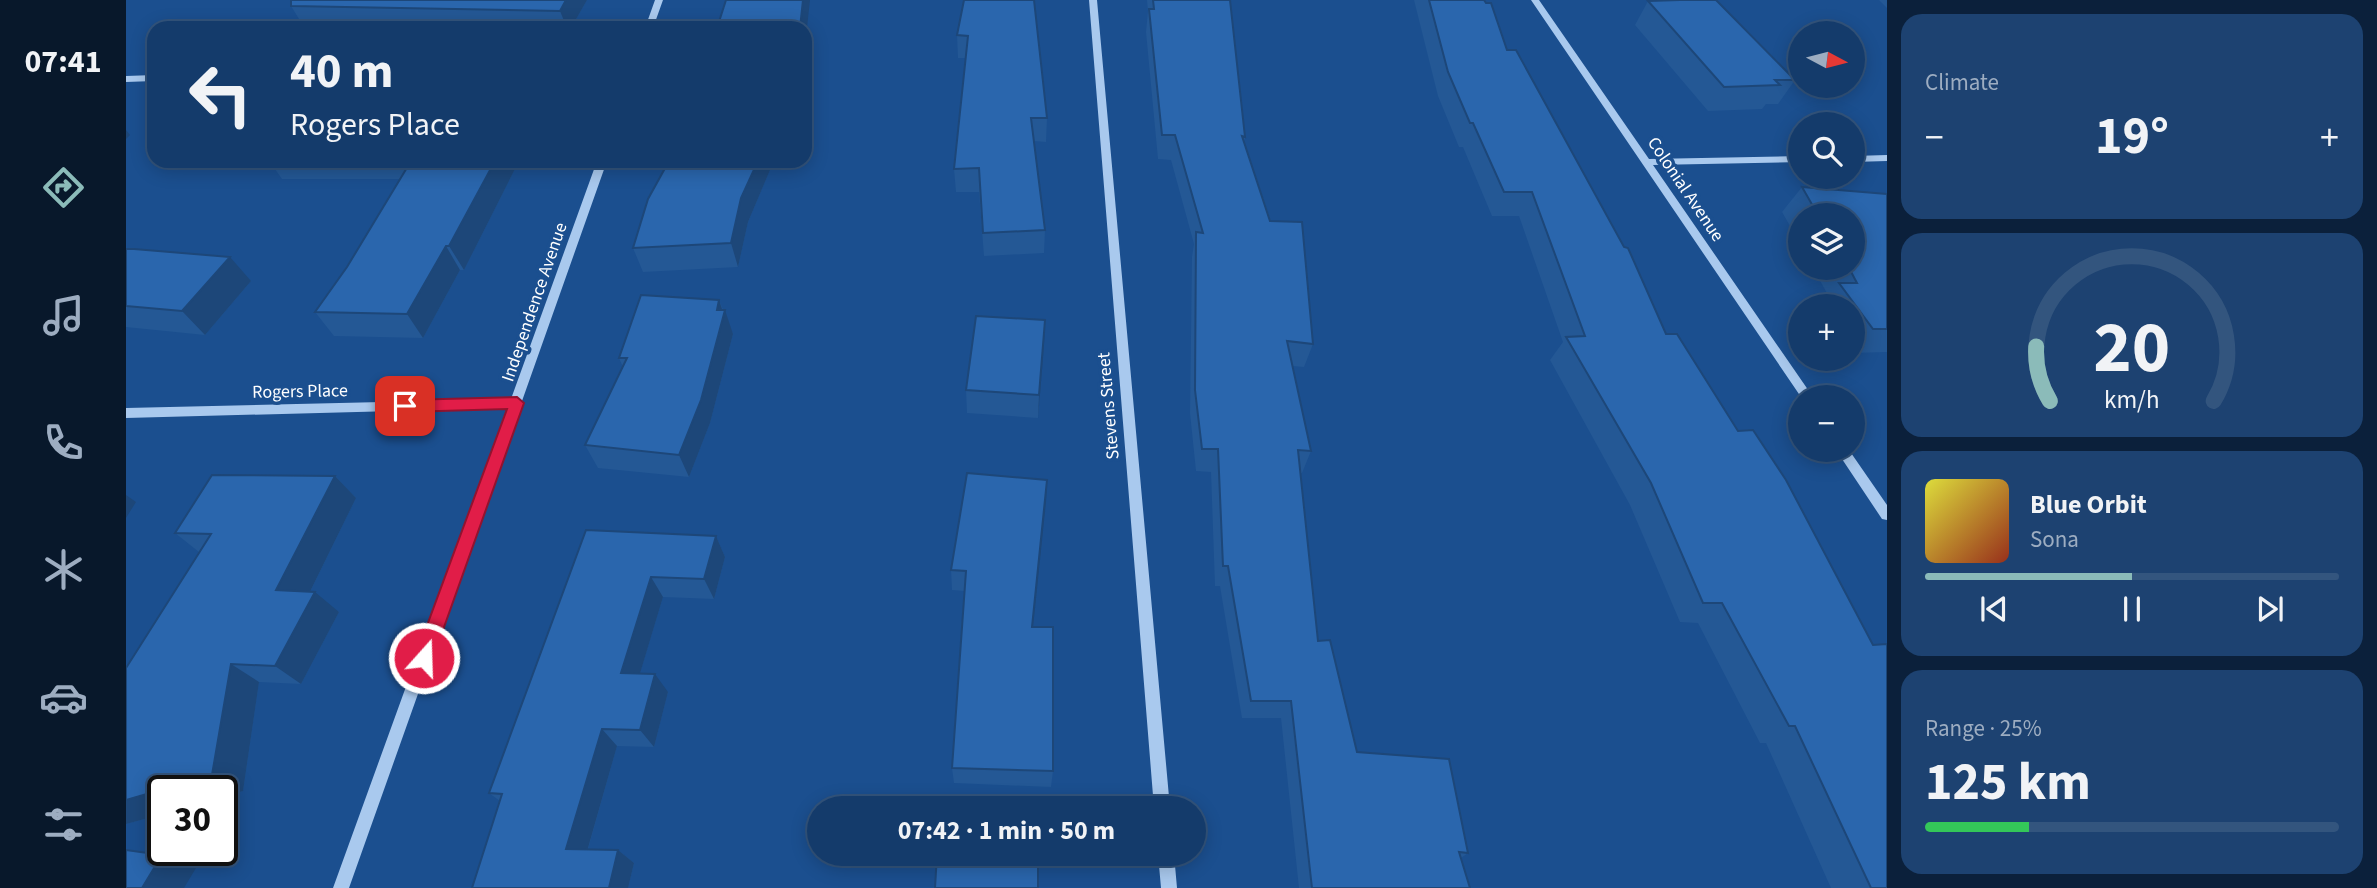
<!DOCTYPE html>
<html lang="en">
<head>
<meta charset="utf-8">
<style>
	:root { --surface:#143b6b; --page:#1d4271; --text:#f1f3f6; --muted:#9dadc1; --line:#33557e; --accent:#8bbbb9 }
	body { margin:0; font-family:"Source Sans 3",sans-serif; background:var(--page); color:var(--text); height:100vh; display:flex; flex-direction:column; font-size:26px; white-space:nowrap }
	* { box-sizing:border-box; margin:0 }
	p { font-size:23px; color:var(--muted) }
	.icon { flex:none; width:38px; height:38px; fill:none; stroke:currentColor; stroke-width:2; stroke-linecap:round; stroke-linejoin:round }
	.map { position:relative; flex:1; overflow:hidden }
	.drawer { display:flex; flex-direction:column; gap:14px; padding:14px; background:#0b203b; width:490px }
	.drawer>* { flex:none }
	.guide { position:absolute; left:21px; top:21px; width:665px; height:147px; border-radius:21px; box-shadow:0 4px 18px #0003,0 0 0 2px var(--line); background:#143b6b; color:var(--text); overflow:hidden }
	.needle { width:46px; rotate:97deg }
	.tools { position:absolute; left:1662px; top:21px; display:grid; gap:14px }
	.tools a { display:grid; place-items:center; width:77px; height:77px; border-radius:50%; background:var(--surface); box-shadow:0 4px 18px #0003,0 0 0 2px var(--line); font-size:35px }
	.speed { position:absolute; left:21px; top:775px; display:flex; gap:14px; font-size:35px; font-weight:700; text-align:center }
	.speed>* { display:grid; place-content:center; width:91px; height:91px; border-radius:50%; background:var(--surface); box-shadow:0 4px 18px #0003,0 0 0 2px var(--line); line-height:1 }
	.speed .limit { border:4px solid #111; border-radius:10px; background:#fff; color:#111 }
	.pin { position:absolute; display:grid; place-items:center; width:60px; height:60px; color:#fff; margin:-30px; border-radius:14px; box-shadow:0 4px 10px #0006 }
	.me { position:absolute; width:77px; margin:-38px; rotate:20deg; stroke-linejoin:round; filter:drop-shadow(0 0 5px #0008) }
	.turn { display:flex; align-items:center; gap:24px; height:147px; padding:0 28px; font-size:32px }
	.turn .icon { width:91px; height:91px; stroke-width:2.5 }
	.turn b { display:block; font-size:49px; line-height:60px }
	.big { font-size:52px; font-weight:700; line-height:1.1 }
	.drawer .widget { flex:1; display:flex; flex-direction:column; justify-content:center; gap:10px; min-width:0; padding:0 24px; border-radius:21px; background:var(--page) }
	.drawer .dial { align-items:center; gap:0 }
	.dial svg { height:182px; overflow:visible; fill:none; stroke:var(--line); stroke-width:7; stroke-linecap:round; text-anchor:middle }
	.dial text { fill:var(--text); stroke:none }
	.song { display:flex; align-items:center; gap:21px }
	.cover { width:84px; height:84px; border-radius:10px; background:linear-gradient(135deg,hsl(60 70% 55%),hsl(10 70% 35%)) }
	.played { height:7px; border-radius:4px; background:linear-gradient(90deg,var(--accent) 50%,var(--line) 50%) }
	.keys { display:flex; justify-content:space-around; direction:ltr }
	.heat { display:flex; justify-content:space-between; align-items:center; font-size:38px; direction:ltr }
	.charge { height:10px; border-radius:5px; background:linear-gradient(90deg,#34c759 25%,var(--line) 0) }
	.trip { position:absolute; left:681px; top:796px; width:399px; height:70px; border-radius:35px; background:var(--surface); box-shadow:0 4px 18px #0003,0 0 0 2px var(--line); font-weight:700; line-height:70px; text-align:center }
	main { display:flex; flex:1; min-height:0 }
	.tabs { display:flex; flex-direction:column; width:126px; justify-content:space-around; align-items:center; background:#08182b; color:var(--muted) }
	.tabs .icon { width:49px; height:49px }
	.tabs .current { color:var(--accent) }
	.tabs b { font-size:32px; color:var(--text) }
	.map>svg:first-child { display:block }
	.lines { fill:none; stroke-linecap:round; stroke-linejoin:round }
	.minor { fill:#a9c9ee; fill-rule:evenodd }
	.wall { fill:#245895 }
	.shaded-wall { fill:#1d4779 }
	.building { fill:#2a66ad; stroke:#1d4779; stroke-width:2 }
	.route { fill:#e11d48; stroke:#92132f; stroke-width:2 }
	.labels { text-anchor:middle; stroke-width:7; stroke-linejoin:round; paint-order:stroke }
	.street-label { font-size:18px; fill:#fff; stroke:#1b4f8f }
</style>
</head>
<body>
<main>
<nav class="tabs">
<b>07:41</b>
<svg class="icon current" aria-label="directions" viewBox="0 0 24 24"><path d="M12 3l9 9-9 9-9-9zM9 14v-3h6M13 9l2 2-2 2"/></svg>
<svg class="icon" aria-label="music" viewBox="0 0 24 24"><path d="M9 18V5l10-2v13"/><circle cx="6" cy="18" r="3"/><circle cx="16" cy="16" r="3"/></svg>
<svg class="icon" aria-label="phone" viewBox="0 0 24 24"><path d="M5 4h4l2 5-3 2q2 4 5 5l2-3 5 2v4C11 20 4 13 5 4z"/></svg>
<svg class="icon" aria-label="climate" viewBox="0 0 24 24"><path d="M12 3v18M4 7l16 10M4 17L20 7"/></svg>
<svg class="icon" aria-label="car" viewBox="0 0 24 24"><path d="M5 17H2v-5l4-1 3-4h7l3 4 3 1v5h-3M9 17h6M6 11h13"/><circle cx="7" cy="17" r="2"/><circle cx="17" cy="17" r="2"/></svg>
<svg class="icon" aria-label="filters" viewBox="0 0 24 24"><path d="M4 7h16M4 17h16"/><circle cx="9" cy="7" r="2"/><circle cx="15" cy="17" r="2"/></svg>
</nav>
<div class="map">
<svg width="1761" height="888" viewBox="0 0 1761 888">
	<rect width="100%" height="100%" fill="#1b4f8f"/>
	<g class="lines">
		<path class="minor" d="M 529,0 L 537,0 L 527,28 L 519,28 Z
			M 963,0 L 971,0 L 1044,808 L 1028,808 Z
			M 1405,0 L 1413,0 L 1523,159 L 1675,156 L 1675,162 L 1527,165 L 1687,397 L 1675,397 Z
			M 28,75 L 28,81 L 0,82 L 0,76 Z
			M 1761,155 L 1761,161 L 1727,162 L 1727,156 Z
			M 471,161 L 481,161 L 396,401 L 397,403 L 394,407 L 223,888 L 207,888 L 381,408 L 0,418 L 0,408 L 385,399 Z
			M 1710,450 L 1723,450 L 1761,505 L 1761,520 L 1756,519 Z
			M 1032,854 L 1048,854 L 1051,888 L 1035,888 Z"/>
	</g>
	<path class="wall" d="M 165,0 L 461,0 L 445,28 L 178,27 L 165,6 Z
		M 838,0 L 921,118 L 920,142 L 908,141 L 919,230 L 918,253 L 858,256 L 853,192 L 830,192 L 828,169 L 840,58 L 832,58 L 831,35 Z
		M 1021,0 L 1104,0 L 1119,137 L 1118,142 L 1187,344 L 1178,367 L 1167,366 L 1185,451 L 1176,473 L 1175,473 L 1192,641 L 1231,752 L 1342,853 L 1335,858 L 1344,888 L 1173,888 L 1155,718 L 1116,718 L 1094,586 L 1089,586 L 1085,472 L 1070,471 L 1064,413 L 1066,257 L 1068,244 L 1045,160 L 1032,159 L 1020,32 L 1022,11 Z
		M 1288,0 L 1358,0 L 1761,888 L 1705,888 L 1640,743 L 1634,743 L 1572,623 L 1554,622 L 1504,505 L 1424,360 L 1437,342 L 1393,216 L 1366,216 L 1337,147 L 1333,147 L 1312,96 Z
		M 1753,0 L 1761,0 L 1761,8 Z
		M 1522,1 L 1669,80 L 1652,104 L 1640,104 L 1636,109 L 1582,111 L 1509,25 Z
		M 69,161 L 387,161 L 390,167 L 338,270 L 334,270 L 297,338 L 208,336 L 189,312 L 221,267 L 274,179 L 156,179 L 149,169 L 75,168 Z
		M 543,161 L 642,161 L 644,170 L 622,222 L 612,267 L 517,272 L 507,248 Z
		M 1676,187 L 1761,194 L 1761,352 L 1727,353 L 1727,306 L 1691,306 L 1702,295 L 1687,268 L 1727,268 L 1727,215 L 1675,215 L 1675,245 L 1656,212 Z
		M 0,249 L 125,281 L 79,335 L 0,327 Z
		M 593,300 L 607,334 L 584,423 L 563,477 L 472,468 L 459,445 L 497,367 L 493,358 Z
		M 918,344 L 912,418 L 841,413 L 840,390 Z
		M 209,476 L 230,498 L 184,592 L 213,612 L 175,684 L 133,682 L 117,791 L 96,797 L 96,791 L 37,814 L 0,824 L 0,668 L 73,552 L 49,533 Z
		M 920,502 L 907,627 L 927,771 L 925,787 L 828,783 L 826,768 L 838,591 L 826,590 L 825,570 Z
		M 460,530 L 590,536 L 599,557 L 588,599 L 537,597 L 514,673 L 542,692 L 528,747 L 491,746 L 462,849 L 492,850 L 508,863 L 502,888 L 346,888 L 374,801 L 363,793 Z"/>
	<path class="shaded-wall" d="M 440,0 L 461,0 L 445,28 L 441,28 L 434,11 Z
		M 677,0 L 684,0 L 679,46 L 679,28 L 674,28 Z
		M 0,130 L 4,135 L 0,139 Z
		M 369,161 L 387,161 L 390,167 L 338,270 L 323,246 Z
		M 632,161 L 642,161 L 644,170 L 622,222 L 612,267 L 605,243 L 615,198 Z
		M 320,246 L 334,270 L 297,338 L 281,314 Z
		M 104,257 L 125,281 L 79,335 L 56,311 Z
		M 593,300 L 598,315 L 599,310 L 607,334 L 584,423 L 563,477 L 553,455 Z
		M 919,320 L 918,344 L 912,418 L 913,395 Z
		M 209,476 L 230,498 L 175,610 L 150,590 Z
		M 921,480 L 920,502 L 905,646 L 906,627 Z
		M 0,495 L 10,502 L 0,518 Z
		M 590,536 L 599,557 L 588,599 L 578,579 Z
		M 525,577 L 537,597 L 509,690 L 495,673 Z
		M 189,592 L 213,612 L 175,684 L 149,666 Z
		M 105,664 L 133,682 L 117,791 L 96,797 L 96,791 L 37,791 L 37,814 L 0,824 L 0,800 Z
		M 529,674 L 542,692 L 528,747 L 514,730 Z
		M 476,729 L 491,746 L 458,862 L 440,849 Z
		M 492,850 L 508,863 L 502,888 L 483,888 Z
		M 36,855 L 70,868 L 58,888 L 16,888 Z"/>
	<path class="building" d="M 165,0 L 440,0 L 434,11 L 165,6 Z
		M 600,0 L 677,0 L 674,28 L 591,28 Z
		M 838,0 L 908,0 L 921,118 L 905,118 L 919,230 L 857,233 L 853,168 L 828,169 L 842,36 L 831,35 Z
		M 1027,0 L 1104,0 L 1119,137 L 1116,136 L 1144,221 L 1176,222 L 1187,344 L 1161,341 L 1185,451 L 1172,450 L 1192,641 L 1204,640 L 1231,752 L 1323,759 L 1342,853 L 1333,852 L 1344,888 L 1186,888 L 1165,701 L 1125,701 L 1102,566 L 1097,566 L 1092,449 L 1076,449 L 1069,390 L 1070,232 L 1077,233 L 1049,135 L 1036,135 L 1023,9 L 1028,9 Z
		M 1303,0 L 1358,0 L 1360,3 L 1365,3 L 1381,50 L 1390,50 L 1498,247 L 1502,248 L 1540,334 L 1551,334 L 1612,431 L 1627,430 L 1660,480 L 1747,645 L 1761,644 L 1761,888 L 1745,888 L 1669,726 L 1663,726 L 1596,603 L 1577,603 L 1525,483 L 1440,337 L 1459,336 L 1406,192 L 1378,192 L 1347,123 L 1344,123 L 1322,72 Z
		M 1554,0 L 1590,0 L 1669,80 L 1649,80 L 1654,85 L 1598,87 L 1522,1 Z
		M 285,161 L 369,161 L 323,246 L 320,246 L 281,314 L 189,312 L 221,267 Z
		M 543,161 L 632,161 L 615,198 L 605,243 L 507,248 L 522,199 Z
		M 1676,187 L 1761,194 L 1761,329 L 1747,329 L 1713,283 L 1731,283 L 1723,268 L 1727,268 L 1727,215 L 1692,215 Z
		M 0,249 L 8,249 L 104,257 L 56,311 L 0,306 Z
		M 515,295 L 593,300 L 591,310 L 599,310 L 575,400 L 553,455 L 459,445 L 501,358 L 493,358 Z
		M 850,316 L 919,320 L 913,395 L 840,390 Z
		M 841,473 L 921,480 L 906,627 L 927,627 L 927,771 L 826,768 L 840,571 L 825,570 Z
		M 86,475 L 209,476 L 150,590 L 189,592 L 149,666 L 105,664 L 86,775 L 0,800 L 0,668 L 85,534 L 49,533 Z
		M 460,530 L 590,536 L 578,579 L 525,577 L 495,673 L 529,674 L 514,730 L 476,729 L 440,849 L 492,850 L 483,888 L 346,888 L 376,794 L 363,793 Z
		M 0,850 L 36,855 L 16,888 L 0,888 Z
		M 811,854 L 912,855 L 912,888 L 809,888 Z"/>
	<path class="route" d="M 391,397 L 398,403 L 307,658 L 305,664 L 298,667 L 292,664 L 289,658 L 381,409 L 279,412 L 271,406 L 279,400 Z"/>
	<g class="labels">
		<g class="street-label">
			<text transform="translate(1560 189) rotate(56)" y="6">Colonial Avenue</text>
			<text transform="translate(408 302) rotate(-71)" y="6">Independence Avenue</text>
			<text transform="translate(174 391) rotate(-1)" y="6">Rogers Place</text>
			<text transform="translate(982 406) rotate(-95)" y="6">Stevens Street</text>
		</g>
	</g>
</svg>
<div class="tools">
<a><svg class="needle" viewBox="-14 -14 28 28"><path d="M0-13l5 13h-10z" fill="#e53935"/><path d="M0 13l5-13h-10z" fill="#9dadc1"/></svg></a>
<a><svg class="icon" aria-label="search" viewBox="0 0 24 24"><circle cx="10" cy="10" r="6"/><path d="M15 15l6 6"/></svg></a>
<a><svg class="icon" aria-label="layers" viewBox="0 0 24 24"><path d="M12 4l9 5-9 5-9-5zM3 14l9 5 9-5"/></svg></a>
<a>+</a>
<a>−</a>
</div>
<div class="speed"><div class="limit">30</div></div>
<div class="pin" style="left:279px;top:406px;background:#d93025"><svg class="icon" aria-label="arrive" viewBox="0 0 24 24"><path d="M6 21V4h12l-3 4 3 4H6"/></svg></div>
<svg class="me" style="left:298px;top:658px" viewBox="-20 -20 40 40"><circle r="17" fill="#e11d48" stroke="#fff" stroke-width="3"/><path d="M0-11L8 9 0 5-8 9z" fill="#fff"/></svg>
<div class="trip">07:42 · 1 min · 50 m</div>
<div class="guide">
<div class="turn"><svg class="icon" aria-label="left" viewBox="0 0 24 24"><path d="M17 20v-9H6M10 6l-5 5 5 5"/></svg><div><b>40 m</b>Rogers Place</div></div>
</div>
</div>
<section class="drawer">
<div class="widget"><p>Climate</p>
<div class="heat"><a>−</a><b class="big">19°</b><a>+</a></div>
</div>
<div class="widget dial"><svg viewBox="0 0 100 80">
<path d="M14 69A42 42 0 1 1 86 69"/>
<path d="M14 69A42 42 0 0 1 8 45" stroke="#8bbbb9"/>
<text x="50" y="56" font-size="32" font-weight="700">20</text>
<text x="50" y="72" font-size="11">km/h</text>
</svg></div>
<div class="widget">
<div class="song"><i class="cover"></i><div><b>Blue Orbit</b><p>Sona</p></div></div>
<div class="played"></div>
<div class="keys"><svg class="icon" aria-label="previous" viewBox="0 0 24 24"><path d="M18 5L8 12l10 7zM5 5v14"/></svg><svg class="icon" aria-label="pause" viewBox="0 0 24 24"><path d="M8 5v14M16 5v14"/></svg><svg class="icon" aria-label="next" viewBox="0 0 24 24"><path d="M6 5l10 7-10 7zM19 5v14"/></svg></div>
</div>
<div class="widget"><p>Range · 25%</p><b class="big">125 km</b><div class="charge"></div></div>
</section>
</main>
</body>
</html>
